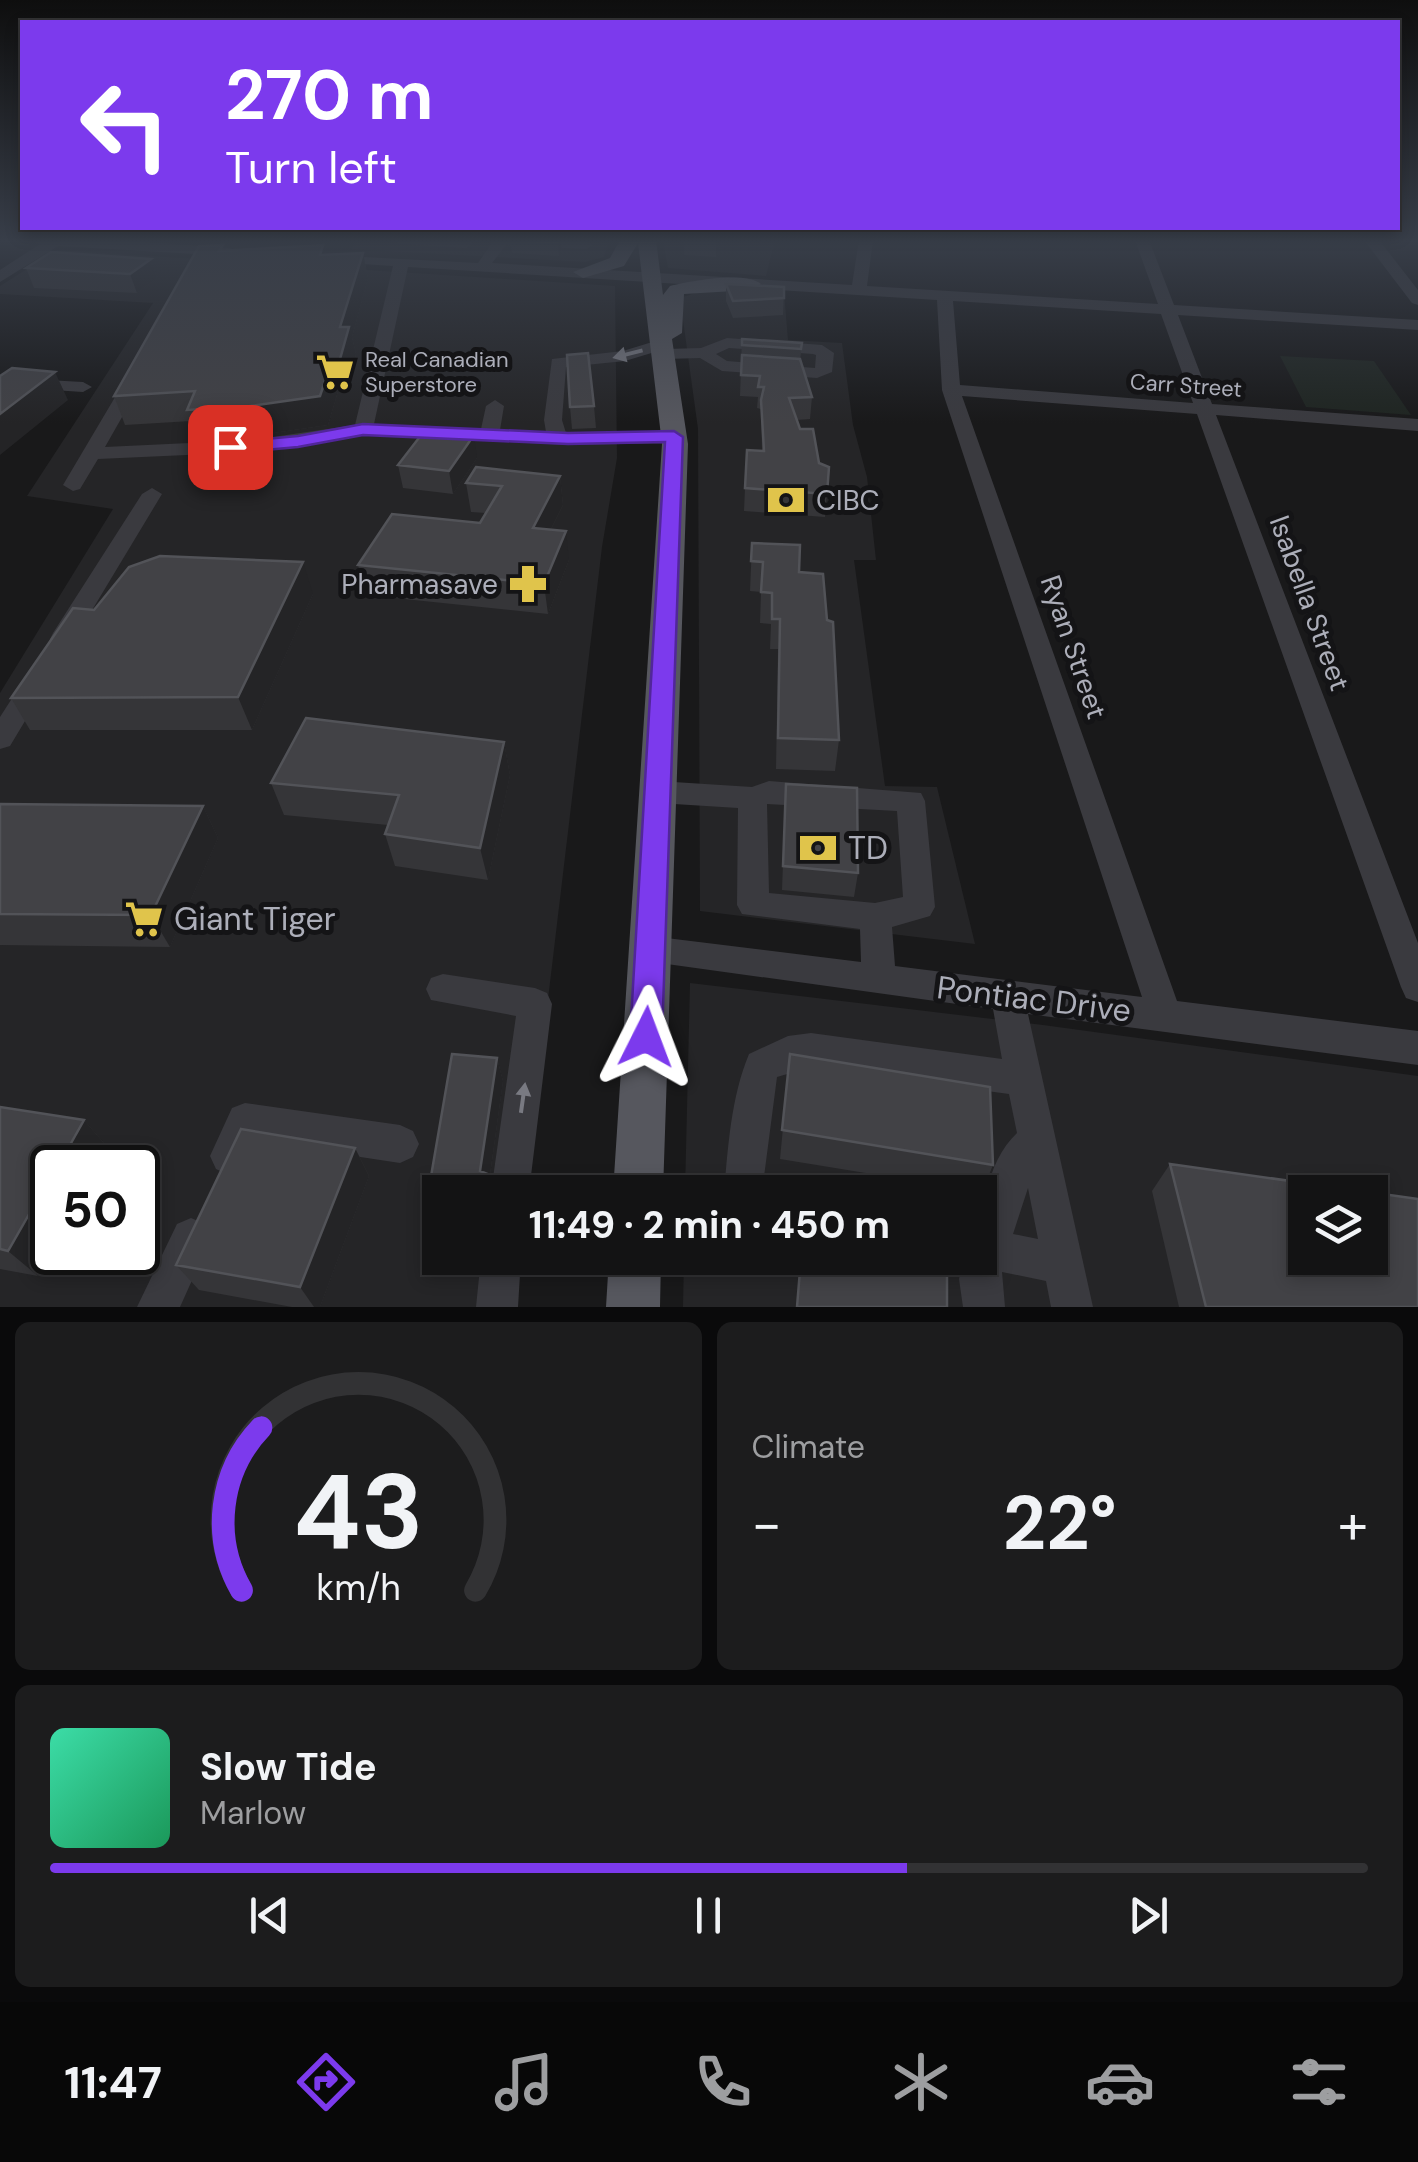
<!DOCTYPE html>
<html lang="en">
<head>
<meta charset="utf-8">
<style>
	:root { --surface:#131314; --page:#1c1c1d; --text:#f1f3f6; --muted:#9d9ea0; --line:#323234; --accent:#7c3aed }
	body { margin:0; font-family:"DM Sans",sans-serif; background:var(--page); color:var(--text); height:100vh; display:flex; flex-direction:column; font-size:38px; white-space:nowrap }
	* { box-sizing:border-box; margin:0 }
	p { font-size:32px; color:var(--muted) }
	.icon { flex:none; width:55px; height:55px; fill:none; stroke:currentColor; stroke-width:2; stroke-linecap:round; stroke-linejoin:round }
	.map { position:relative; height:1307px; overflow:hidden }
	.panel { display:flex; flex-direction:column; gap:15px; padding:15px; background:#0a0a0b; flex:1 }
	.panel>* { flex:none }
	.top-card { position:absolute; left:20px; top:20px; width:1380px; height:210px; border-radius:0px; box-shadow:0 5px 15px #0003,0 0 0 2px var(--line); background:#7c3aed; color:#fff; overflow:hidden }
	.controls { position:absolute; left:1288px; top:1175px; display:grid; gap:20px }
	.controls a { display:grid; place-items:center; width:100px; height:100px; border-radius:0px; background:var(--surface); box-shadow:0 5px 15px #0003,0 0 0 2px var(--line); font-size:50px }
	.speed { position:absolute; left:30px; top:1145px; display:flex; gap:20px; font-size:50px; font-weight:700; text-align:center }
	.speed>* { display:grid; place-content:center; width:130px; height:130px; border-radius:50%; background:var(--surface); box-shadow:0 5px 15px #0003,0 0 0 2px var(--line); line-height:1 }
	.speed .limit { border:5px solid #111; border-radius:15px; background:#fff; color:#111 }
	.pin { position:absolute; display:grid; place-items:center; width:85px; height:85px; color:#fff; margin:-42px; border-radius:20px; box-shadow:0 5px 15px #0006 }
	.me { position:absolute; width:110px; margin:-55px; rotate:3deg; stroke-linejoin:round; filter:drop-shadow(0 0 8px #0008) }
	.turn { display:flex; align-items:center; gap:35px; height:210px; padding:0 40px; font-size:45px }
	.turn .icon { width:130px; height:130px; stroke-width:2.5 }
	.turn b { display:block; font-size:70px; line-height:85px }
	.big { font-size:75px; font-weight:700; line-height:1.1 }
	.panel .tile { flex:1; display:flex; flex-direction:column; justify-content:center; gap:15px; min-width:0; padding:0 35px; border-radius:15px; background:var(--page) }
	.panel .dial { align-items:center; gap:0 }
	.dial svg { height:260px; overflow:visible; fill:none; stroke:var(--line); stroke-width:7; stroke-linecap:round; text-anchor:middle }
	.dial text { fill:var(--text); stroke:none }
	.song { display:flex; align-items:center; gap:30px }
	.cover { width:120px; height:120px; border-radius:15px; background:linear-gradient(135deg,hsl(160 70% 55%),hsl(150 70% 35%)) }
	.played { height:10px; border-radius:5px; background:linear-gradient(90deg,var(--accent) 65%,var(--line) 65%) }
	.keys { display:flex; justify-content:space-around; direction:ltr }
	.heat { display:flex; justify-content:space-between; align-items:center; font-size:55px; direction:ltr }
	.panel .tiles { flex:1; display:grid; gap:15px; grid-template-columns:1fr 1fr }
	.tile:last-child { grid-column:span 2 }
	.trip { position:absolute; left:422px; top:1175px; width:575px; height:100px; border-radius:0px; background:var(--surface); box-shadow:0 5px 15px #0003,0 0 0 2px var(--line); font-weight:700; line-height:100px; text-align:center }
	.dock { display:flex; height:160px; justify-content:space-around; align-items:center; background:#080808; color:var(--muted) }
	.dock .icon { width:70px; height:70px }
	.dock .on { color:var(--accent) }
	.dock b { font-size:45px; color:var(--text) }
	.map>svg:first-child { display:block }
	.built { fill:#252527; fill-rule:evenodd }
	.green { fill:#1f2521 }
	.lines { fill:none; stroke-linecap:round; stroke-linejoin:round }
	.minor { fill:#3a3a3f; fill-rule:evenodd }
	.major { fill:#56575e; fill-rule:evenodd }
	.wall { fill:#353538 }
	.shaded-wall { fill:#242426 }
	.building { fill:#424246; stroke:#525358; stroke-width:2.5; fill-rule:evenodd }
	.oneway { fill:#797a82 }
	.route { fill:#7c3aed; stroke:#51269a; stroke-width:2.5 }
	.labels { text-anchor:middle; stroke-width:10; stroke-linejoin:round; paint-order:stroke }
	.far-poi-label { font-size:22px; fill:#acaeb9; stroke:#141416; text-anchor:start }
	.far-street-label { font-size:22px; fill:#acaeb9; stroke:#141416 }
	.poi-label { font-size:28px; fill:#acaeb9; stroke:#141416; text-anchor:start }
	.street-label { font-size:28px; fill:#acaeb9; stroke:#141416 }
	.near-poi-label { font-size:32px; fill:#acaeb9; stroke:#141416; text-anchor:start }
	.near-street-label { font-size:32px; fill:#acaeb9; stroke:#141416 }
</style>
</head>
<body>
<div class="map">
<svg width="1418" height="1307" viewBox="0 0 1418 1307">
	<rect width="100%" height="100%" fill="#19191a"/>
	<path class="built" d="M 359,240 L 609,240 L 604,257 L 585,262 L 350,249 Z
		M 775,240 L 766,276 L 668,268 L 663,241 Z
		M 57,250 L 615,286 L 617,458 L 602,547 L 525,1192 L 440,1192 L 440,1258 L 517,1258 L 511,1307 L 0,1307 L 0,693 L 113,509 L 27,496 L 153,303 L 0,294 L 0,286 ZM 52,1168 L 138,1168 L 138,1252 L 52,1252 Z
		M 705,290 L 784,292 L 788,340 L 842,343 L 853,425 L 867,477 L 876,560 L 854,560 L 885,786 L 937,787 L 975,944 L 700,911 L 698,429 L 680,298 Z
		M 690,983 L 1043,1025 L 1418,1076 L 1418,1307 L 683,1307 L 684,1258 L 980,1258 L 980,1192 L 685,1192 ZM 1305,1192 L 1370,1192 L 1370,1258 L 1305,1258 Z"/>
	<path class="green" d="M 1280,356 L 1374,361 L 1411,415 L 1306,407 Z"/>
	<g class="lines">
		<path class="minor" d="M 30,240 L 114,240 L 230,248 L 237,252 L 230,256 L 58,246 L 0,282 L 0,270 L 40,244 Z
			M 393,240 L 469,240 L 473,244 L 466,248 L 400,244 Z
			M 494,240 L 583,240 L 593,245 L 586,249 L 506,245 L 492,263 L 852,285 L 859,240 L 873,240 L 867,286 L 1158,304 L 1135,240 L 1149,240 L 1174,305 L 1418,320 L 1418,330 L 1178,315 L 1212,404 L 1418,419 L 1418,431 L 1216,415 L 1418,943 L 1418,1002 L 1406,998 L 1401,987 L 1197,414 L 962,396 L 1177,1001 L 1418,1031 L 1418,1065 L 1028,1014 L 1093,1307 L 1051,1307 L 1046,1281 L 1002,1272 L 1005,1307 L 963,1307 L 959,1279 L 964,1258 L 980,1258 C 980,1217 985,1163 1017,1133 L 1009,1094 L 811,1067 L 777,1077 L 762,1192 L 724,1192 C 728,1147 731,1097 749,1054 L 788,1036 L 811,1033 L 1002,1059 L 993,1009 L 638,960 L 634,950 L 638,940 L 650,936 L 861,962 L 860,929 L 742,914 L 737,905 L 738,808 L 658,803 L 648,800 L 644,792 L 648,784 L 658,781 L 752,787 L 769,781 L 921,793 L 925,801 L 935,907 L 930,916 L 892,927 L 895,966 L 1142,997 L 942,390 L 937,300 L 408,267 L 374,424 L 481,429 L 486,406 L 495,400 L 504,406 L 500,430 L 546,432 L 544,420 L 552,359 L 623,351 L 662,339 L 670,344 L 668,348 L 625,361 L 566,367 L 562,420 L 566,433 L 675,431 L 685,437 L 675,443 L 569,445 L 363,435 L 253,452 L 98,459 L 80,489 L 73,491 L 63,485 L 124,382 L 133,377 L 142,382 L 105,447 L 253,440 L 355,425 L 393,266 L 330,262 L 323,258 L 325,255 L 478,263 ZM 953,301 L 1161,314 L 1193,403 L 960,385 ZM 767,804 L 897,811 L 903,897 L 875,903 L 769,893 ZM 1028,1188 L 1038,1239 L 1013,1234 Z
			M 1364,240 L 1379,240 L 1418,290 L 1418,305 L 1412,303 Z
			M 727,338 L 822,345 L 834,353 L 832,372 L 817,378 L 722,371 L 700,358 L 666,359 L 657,354 L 666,349 L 701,348 ZM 729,348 L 813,354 L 816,355 L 815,368 L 727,361 L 716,354 Z
			M 28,379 L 83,382 L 92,387 L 83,392 L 22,388 L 19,384 Z
			M 152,488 L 162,494 L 71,645 L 53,645 L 50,639 L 53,633 L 142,494 Z
			M 36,672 L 45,675 L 49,681 L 10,746 L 0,749 L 0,717 L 27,675 Z
			M 443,974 L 535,988 L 547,993 L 552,1004 L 529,1192 L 491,1192 L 516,1016 L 431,1000 L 426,989 L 431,978 Z
			M 245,1103 L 400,1125 L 413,1131 L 419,1144 L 413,1157 L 400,1163 L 255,1141 L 242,1169 L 229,1175 L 216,1169 L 210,1156 L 232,1108 Z
			M 191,1218 L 205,1224 L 211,1238 L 180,1307 L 137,1307 L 177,1224 Z
			M 481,1258 L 521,1258 L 518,1307 L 476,1307 Z"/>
		<path class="major" d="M 620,240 L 656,240 L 663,295 L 670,286 C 691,281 745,271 761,284 L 751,290 L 684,294 L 682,333 L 672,339 L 688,444 L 663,1192 L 613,1192 L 662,444 L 638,243 L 624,266 L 583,278 L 573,272 L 610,258 Z
			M 609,1258 L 661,1258 L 660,1307 L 606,1307 Z"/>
	</g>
	<path class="wall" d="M 510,240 L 561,240 L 562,252 L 559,256 L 512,253 Z
		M 684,240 L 723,240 L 716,257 L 684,255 Z
		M 224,251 L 325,255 L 363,253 L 368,278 L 352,337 L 356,354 L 347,387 L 339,388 L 328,425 L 253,436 L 197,439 L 191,421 L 125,425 L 114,396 Z
		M 151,259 L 157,278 L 137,293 L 34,288 L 26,268 Z
		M 726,284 L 784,287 L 783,315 L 733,318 L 726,301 Z
		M 742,339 L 802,343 L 800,361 L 812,397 L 810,419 L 797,420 L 800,429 L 819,463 L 829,467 L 825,517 L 744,511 L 745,488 L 762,451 L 761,409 L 757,408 L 758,397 L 740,396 Z
		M 594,406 L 596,428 L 572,429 L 570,407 Z
		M 477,458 L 453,494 L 403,488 L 398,465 Z
		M 560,476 L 563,505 L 551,529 L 569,560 L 548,614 L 366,595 L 358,565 L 480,523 L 486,513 L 471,512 L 466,483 Z
		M 752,543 L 799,572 L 839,740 L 835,771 L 776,769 L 778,649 L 770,649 L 771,624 L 760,623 L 761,592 L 750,591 Z
		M 313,594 L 252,730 L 30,730 L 11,698 L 94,610 Z
		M 504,742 L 510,775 L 488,880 L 395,866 L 385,834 L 388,825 L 284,815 L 271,783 Z
		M 786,784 L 858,873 L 854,897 L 782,890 Z
		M 0,804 L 203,806 L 218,838 L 170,947 L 0,945 Z
		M 790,1054 L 993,1165 L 982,1192 L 780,1159 Z
		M 497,1058 L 503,1081 L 490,1175 L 440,1192 L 440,1243 L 432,1243 L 423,1223 Z
		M 0,1107 L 84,1120 L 109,1149 L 38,1276 L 0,1269 Z
		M 355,1148 L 369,1176 L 320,1307 L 292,1307 L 199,1290 L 176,1265 Z
		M 1170,1164 L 1418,1307 L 1179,1307 L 1152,1191 Z"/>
	<path class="shaded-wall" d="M 560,240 L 562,252 L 559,256 L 558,243 Z
		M 716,240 L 723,240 L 716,257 Z
		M 363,253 L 368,278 L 352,337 L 356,354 L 347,387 L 340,359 L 340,327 Z
		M 151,259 L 157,278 L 137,293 L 130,274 Z
		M 332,360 L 339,388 L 328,425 L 253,436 L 243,407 Z
		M 55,372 L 68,400 L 0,455 L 0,414 Z
		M 474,435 L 477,458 L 453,494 L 449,471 Z
		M 560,476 L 563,505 L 537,557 L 533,528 Z
		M 566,531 L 569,560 L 548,614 L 544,584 Z
		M 303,562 L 313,594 L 252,730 L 238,697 Z
		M 504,742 L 510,775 L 488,880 L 480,848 Z
		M 203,806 L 218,838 L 170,947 L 151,915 Z
		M 497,1058 L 503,1081 L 490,1175 L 495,1192 L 487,1192 L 480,1171 Z
		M 84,1120 L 109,1149 L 99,1168 L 57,1168 Z
		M 355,1148 L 369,1176 L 320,1307 L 314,1307 L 300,1287 Z
		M 52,1174 L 52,1250 L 38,1276 L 8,1251 Z"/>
	<path class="building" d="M 516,240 L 560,240 L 558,243 Z
		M 223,245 L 219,251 L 323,245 L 320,255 L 363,253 L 340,327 L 349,327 L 340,359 L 332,360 L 320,396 L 243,407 L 187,410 L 195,391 L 114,396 L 199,246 Z
		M 51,252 L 151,259 L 130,274 L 26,268 Z
		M 726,284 L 784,287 L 784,298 L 733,301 Z
		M 742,339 L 802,343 L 801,349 L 742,345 Z
		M 588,353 L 594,406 L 570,407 L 567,355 Z
		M 742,355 L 800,359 L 812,397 L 789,398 L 800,429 L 813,429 L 819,463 L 829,467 L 827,494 L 745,488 L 747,450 L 764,451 L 761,400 L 764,387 L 758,387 L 760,376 L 741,375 Z
		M 12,368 L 55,372 L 0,414 L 0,376 Z
		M 425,430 L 474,435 L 449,471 L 398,465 Z
		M 476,467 L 560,476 L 533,528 L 566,531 L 544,584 L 358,565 L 392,514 L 480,523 L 502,486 L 466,483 Z
		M 752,543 L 800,545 L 799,572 L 823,574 L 827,620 L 833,622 L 839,740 L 778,738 L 780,619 L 772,619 L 772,593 L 761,592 L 763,562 L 751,561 Z
		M 160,556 L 303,562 L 238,697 L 11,698 L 73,608 L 94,610 L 129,567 Z
		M 306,718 L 504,742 L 480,848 L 385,834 L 399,795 L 271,783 Z
		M 786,784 L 857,788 L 858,873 L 783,866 Z
		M 0,804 L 203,806 L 151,915 L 0,914 Z
		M 452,1054 L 497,1058 L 480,1171 L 490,1175 L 487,1192 L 440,1192 L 440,1223 L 423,1223 Z
		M 790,1054 L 990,1087 L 993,1165 L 782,1130 Z
		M 0,1107 L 84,1120 L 57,1168 L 52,1168 L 52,1174 L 8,1251 L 0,1249 Z
		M 241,1129 L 355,1148 L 300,1287 L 176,1265 Z
		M 1170,1164 L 1418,1199 L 1418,1307 L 1206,1307 ZM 1305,1192 L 1370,1192 L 1370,1258 L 1305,1258 Z
		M 801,1258 L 947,1258 L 947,1307 L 797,1307 Z"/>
	<defs><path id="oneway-solid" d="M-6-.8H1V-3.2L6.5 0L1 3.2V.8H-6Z" transform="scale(2.5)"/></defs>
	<g class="oneway">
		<use href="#oneway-solid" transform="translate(628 354) rotate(166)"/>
		<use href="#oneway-solid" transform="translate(523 1098) rotate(-82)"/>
	</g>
	<linearGradient id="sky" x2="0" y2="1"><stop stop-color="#0e0e0e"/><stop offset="0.57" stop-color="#383e49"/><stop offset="1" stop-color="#383e49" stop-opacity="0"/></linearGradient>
	<rect width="1418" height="423" fill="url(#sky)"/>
	<path class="route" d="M 363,424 L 568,433 L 674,431 L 683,437 L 662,1037 L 657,1047 L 646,1052 L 635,1047 L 630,1037 L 665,442 L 568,444 L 363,435 L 298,447 L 230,453 L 221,447 L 230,442 L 298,436 Z"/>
	<defs>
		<g id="supermarket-bare" transform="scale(3)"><path d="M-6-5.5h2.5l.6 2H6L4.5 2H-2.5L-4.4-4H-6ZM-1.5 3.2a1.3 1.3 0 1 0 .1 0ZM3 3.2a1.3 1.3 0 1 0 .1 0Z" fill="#e0c44b" stroke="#141416" stroke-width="2.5" paint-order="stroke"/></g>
		<g id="bank-bare" transform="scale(3)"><path d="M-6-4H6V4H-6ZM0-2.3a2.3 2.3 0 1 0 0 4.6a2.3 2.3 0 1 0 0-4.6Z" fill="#e0c44b" stroke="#141416" stroke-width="2.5" paint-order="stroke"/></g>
		<g id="pharmacy-bare" transform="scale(3)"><path d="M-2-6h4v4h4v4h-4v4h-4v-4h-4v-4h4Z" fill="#e0c44b" stroke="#141416" stroke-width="2.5" paint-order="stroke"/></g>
	</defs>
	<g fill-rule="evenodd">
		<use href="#supermarket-bare" x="335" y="372"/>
		<use href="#bank-bare" x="786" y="500"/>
		<use href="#pharmacy-bare" x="528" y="584"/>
		<use href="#bank-bare" x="818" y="848"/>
		<use href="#supermarket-bare" x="144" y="919"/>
	</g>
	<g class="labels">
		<g class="far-poi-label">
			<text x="365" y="367">Real Canadian<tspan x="365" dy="25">Superstore</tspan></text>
		</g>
		<g class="far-street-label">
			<text transform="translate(1186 385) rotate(4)" y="8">Carr Street</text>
		</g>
		<g class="poi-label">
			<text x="816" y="510">CIBC</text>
			<text x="498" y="594" text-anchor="end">Pharmasave</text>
		</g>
		<g class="street-label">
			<text transform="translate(1310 603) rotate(70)" y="10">Isabella Street</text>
			<text transform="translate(1074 647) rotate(71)" y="10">Ryan Street</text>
		</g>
		<g class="near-poi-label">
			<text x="848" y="859">TD</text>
			<text x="174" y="930">Giant Tiger</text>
		</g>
		<g class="near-street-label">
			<text transform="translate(1034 999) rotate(7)" y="11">Pontiac Drive</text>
		</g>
	</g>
</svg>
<div class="controls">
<a><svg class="icon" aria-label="layers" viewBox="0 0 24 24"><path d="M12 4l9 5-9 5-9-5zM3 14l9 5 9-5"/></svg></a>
</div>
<div class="speed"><div class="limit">50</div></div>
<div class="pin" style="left:230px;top:447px;background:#d93025"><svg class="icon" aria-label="arrive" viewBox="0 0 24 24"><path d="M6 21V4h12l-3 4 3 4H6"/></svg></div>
<svg class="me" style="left:646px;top:1037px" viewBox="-20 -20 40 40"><path d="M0-17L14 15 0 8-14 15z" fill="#7c3aed" stroke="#fff" stroke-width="4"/></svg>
<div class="trip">11:49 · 2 min · 450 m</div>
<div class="top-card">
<div class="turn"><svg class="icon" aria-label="left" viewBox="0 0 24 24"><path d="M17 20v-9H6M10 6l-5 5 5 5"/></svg><div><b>270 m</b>Turn left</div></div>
</div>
</div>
<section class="panel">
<div class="tiles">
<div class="tile dial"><svg viewBox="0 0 100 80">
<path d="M14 69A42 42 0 1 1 86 69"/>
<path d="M14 69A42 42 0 0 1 20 19" stroke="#7c3aed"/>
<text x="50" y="56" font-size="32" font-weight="700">43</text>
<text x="50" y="72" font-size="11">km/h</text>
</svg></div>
<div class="tile"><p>Climate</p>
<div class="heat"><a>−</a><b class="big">22°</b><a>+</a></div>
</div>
<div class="tile">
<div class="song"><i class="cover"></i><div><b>Slow Tide</b><p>Marlow</p></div></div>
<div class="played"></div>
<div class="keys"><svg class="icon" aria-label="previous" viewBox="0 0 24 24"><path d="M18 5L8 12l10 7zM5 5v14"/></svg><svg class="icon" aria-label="pause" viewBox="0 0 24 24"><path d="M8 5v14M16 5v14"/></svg><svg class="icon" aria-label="next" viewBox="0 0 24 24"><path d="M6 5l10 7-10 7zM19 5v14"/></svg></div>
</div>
</div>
</section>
<nav class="dock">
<b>11:47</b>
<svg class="icon on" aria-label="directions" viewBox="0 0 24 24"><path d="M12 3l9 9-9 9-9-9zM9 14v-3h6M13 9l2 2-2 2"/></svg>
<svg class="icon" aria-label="music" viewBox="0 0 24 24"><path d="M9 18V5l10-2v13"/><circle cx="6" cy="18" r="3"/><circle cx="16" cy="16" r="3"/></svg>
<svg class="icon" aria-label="phone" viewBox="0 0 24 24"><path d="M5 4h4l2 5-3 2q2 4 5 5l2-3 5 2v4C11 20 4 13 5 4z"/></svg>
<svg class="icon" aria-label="climate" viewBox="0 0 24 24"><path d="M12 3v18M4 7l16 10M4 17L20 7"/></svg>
<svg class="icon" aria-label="car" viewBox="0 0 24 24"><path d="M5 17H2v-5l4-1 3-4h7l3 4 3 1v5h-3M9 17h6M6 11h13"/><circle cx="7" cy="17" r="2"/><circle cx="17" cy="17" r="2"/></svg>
<svg class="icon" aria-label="filters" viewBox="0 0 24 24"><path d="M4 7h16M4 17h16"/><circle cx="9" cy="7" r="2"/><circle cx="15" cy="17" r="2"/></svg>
</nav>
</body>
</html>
